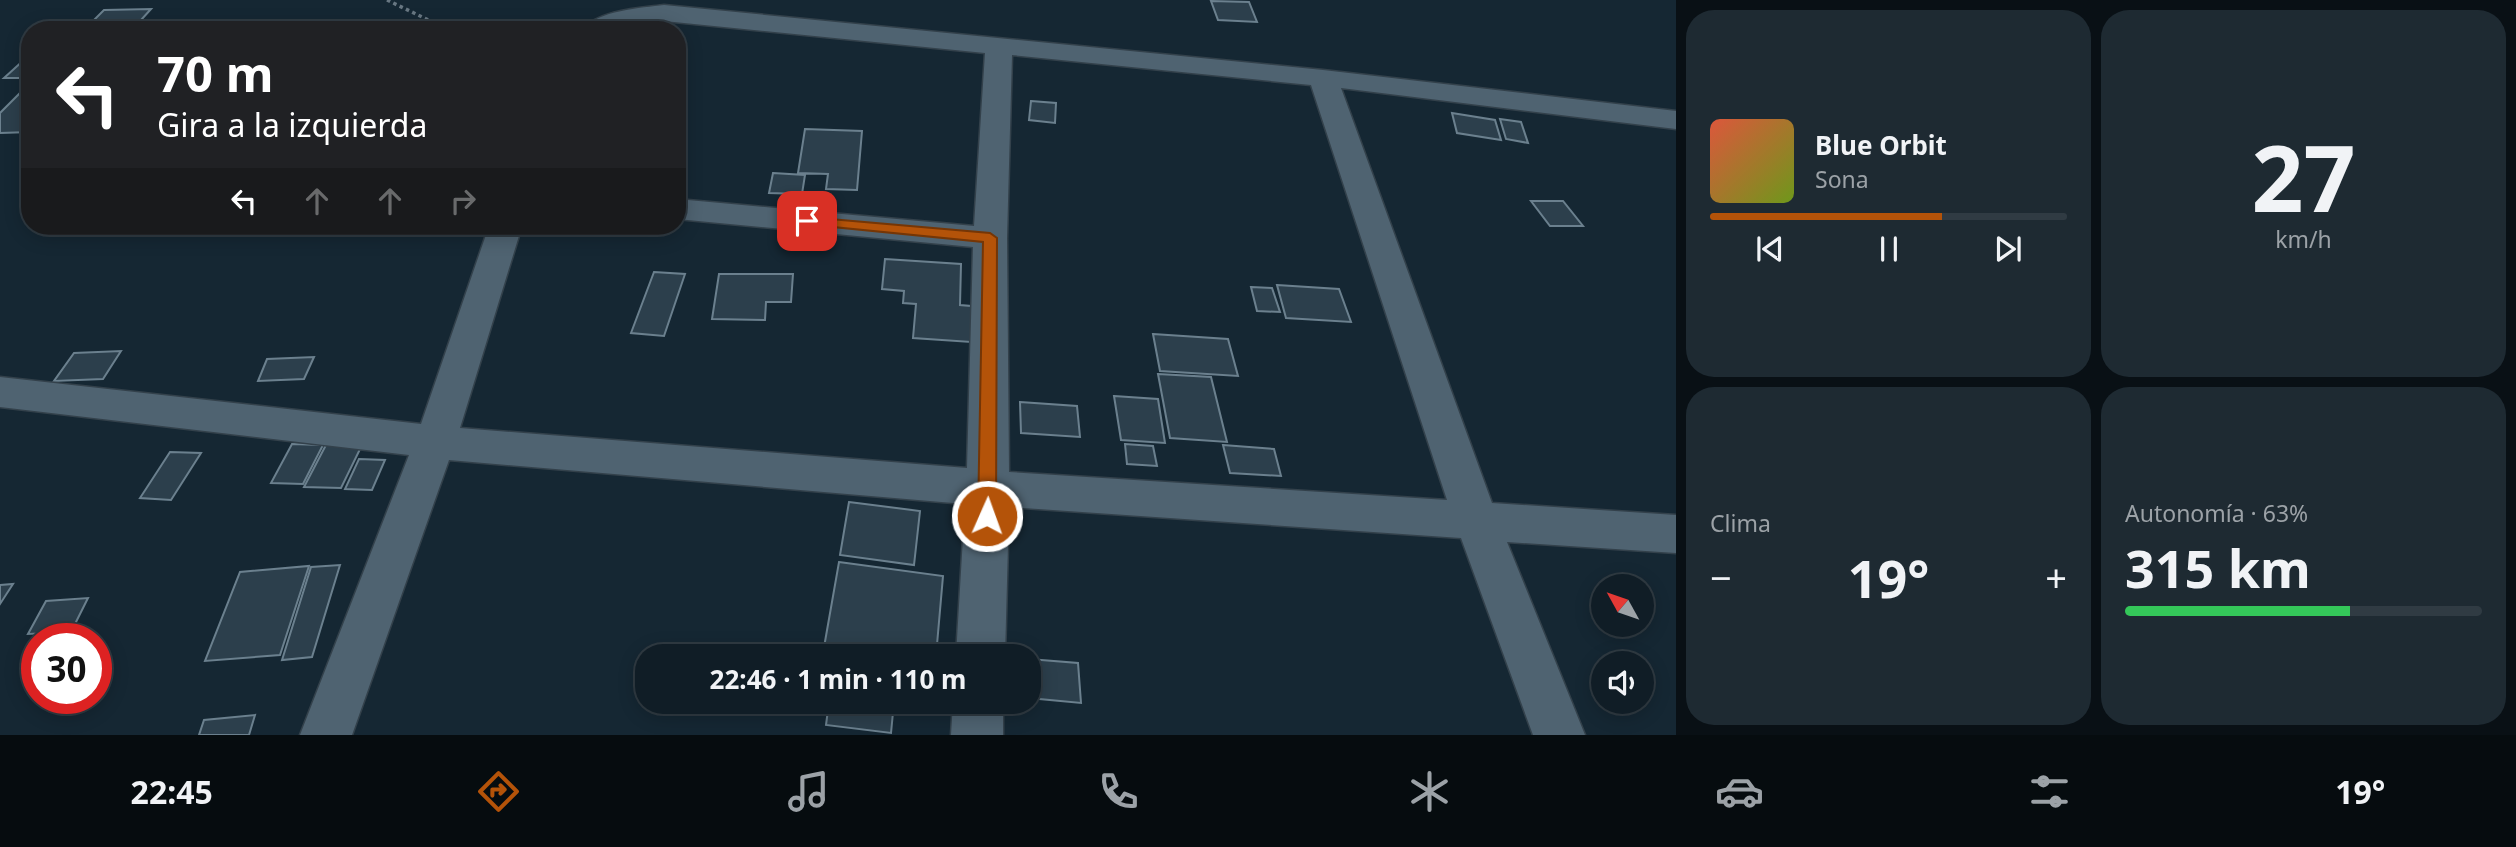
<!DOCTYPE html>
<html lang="es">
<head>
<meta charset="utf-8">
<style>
	:root { --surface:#101d26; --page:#1e2a32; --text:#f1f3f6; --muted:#9ca2a7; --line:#303b43; --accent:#b45309 }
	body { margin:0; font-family:"Noto Sans",sans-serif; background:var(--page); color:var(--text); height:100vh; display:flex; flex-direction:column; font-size:26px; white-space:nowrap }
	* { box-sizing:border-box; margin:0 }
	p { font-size:23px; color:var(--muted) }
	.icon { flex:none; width:38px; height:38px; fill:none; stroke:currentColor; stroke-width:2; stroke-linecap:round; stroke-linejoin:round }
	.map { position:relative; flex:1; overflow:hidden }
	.sheet { display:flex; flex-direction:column; gap:10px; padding:10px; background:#091015; width:840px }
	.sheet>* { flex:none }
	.top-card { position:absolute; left:21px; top:21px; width:665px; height:214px; border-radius:28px; box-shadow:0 4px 18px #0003,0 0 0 2px var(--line); background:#202124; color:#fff; overflow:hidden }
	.needle { width:46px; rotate:310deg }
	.controls { position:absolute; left:1591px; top:574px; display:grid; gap:14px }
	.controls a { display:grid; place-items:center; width:63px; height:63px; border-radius:50%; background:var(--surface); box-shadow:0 4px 18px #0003,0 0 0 2px var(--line); font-size:35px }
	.speed { position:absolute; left:21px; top:623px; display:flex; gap:14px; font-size:35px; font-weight:700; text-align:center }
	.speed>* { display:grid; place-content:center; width:91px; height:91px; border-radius:50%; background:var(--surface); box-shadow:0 4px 18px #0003,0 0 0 2px var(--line); line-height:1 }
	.speed .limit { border:10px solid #d22; background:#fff; color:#111 }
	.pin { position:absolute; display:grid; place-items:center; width:60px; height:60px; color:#fff; margin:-30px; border-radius:14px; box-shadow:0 4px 10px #0006 }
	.me { position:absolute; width:77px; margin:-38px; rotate:2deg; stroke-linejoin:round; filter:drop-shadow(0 0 5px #0008) }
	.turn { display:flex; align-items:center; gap:24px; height:147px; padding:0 21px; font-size:32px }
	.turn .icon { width:91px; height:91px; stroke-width:2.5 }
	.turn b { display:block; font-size:49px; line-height:60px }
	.lanes { display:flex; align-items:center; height:66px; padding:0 21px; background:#0003; justify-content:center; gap:35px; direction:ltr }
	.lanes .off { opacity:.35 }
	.big { font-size:52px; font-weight:700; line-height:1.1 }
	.sheet .tile { flex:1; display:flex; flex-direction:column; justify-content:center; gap:10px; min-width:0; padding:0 24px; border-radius:28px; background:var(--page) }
	.sheet .dial { align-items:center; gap:0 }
	.dial b { font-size:91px; line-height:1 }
	.song { display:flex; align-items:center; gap:21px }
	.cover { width:84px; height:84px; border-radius:10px; background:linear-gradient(135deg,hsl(10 70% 55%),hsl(80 70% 35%)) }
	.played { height:7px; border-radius:4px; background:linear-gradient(90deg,var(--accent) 65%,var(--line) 65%) }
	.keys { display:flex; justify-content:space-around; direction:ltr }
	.heat { display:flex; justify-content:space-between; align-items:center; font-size:38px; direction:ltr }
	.charge { height:10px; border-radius:5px; background:linear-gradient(90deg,#34c759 63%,var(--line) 0) }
	.sheet .tiles { flex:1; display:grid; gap:10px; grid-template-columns:repeat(2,1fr) }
	.trip { position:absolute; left:635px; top:644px; width:406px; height:70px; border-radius:28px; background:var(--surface); box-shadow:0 4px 18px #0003,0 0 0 2px var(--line); font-weight:700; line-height:70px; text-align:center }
	.dock { display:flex; height:112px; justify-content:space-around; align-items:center; background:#060c0f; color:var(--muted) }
	.dock .icon { width:49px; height:49px }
	.dock .current { color:var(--accent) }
	.dock b { font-size:32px; color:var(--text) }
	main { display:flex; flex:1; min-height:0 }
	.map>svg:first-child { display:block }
	.building { fill:#2c3f4c; stroke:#6b808e; stroke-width:2 }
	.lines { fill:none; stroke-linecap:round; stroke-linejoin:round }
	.street-casing { stroke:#33414b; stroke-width:3 }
	.path { stroke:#687782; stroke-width:3.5; stroke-dasharray:3.5 3.5; stroke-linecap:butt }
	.street { fill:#4f6371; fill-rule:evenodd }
	.route { fill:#b45309; stroke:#753606; stroke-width:2 }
</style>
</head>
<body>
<main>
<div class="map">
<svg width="1676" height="735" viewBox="0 0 1676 735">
	<rect width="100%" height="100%" fill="#152733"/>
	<path class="building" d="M 1211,1 L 1249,2 L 1257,22 L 1218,20 Z
		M 151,9 L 132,30 L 84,30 L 104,10 Z
		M 30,58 L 30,78 L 4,78 L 25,59 Z
		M 30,83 L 30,132 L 0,133 L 0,113 Z
		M 1031,101 L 1056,103 L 1055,123 L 1029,120 Z
		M 1452,113 L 1495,120 L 1501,140 L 1457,133 Z
		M 1500,119 L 1521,122 L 1528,143 L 1506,139 Z
		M 805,129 L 862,131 L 857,190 L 826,189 L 828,174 L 798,173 Z
		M 773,173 L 805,175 L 802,194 L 769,193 Z
		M 1531,201 L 1563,201 L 1583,226 L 1550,226 Z
		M 885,259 L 961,264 L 960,305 L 971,306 L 971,342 L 913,338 L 916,304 L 903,303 L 904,291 L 882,289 Z
		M 654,272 L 685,274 L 664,336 L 631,333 Z
		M 719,274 L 793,274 L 791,302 L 766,302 L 765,320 L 712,319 Z
		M 1277,285 L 1339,289 L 1351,322 L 1286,318 Z
		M 1251,287 L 1272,288 L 1280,312 L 1257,311 Z
		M 1153,334 L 1228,339 L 1238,376 L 1160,371 Z
		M 121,351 L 103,379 L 54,381 L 74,353 Z
		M 314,357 L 304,379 L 258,381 L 267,359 Z
		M 1158,374 L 1211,377 L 1227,442 L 1170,438 Z
		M 1114,396 L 1158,399 L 1165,443 L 1121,440 Z
		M 1020,402 L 1077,406 L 1080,437 L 1021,433 Z
		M 327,443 L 363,443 L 341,488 L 304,487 Z
		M 292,444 L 323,445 L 303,484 L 271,483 Z
		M 1125,444 L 1153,446 L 1157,466 L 1127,464 Z
		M 1223,445 L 1274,449 L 1281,476 L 1230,473 Z
		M 170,452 L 201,453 L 171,500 L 140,498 Z
		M 359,459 L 385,460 L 372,490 L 345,489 Z
		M 849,502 L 920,511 L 914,565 L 840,555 Z
		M 839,562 L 943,576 L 936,656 L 848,656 L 823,653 Z
		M 340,565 L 312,657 L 282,660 L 311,567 Z
		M 309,566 L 280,655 L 205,661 L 240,572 Z
		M 13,584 L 0,604 L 0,585 Z
		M 88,598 L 71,632 L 28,634 L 46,601 Z
		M 1029,659 L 1078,663 L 1081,703 L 1029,698 Z
		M 829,702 L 894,702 L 891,733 L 826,725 Z
		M 255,715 L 249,735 L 199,735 L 204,720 Z"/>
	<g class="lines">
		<g class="street-casing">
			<path id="street" d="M 664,5 L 1323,70 L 1676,111 L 1676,129 L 1341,88 L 1492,503 L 1676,515 L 1676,553 L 1507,542 L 1585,735 L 1533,735 L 1461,538 L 1009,507 L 1005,656 L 956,656 L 965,504 L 449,460 L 352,735 L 300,735 L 409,455 L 0,407 L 0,377 L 421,424 L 489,226 L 522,226 L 460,428 L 967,468 L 973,247 L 677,219 L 677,199 L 974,226 L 985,53 L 664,21 C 636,24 611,30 583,30 C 597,10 642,8 664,5 ZM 1012,55 L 1311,85 L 1447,500 L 1009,472 L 1007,238 Z
				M 953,702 L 1003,702 L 1003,735 L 951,735 Z"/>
		</g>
		<path class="path" d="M 387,0 L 449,30"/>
		<use href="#street" class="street"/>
	</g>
	<path class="route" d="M 807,217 L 990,233 L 997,238 L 996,516 L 993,522 L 987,524 L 980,522 L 978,516 L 983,242 L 803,224 L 803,218 Z"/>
</svg>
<div class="controls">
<a><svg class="needle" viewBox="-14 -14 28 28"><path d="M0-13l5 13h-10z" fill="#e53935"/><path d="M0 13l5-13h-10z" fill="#9ca2a7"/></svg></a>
<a><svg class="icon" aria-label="sound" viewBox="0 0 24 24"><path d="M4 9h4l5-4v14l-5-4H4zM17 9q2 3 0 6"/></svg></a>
</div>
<div class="speed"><div class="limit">30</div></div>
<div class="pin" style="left:807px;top:221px;background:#d93025"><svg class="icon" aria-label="arrive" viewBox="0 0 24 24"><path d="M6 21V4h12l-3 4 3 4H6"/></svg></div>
<svg class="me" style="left:987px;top:516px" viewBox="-20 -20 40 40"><circle r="17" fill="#b45309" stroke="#fff" stroke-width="3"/><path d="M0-11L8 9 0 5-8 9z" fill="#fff"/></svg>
<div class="trip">22:46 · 1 min · 110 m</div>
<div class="top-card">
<div class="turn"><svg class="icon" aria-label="left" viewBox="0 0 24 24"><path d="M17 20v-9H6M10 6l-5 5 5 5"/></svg><div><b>70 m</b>Gira a la izquierda</div></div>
<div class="lanes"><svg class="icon" aria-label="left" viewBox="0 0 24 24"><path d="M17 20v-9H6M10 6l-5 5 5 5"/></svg><svg class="icon off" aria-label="ahead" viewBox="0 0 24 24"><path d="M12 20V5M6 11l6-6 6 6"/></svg><svg class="icon off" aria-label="ahead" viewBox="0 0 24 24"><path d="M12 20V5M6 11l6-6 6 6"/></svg><svg class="icon off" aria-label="right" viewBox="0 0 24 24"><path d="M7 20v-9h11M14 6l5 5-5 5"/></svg></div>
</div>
</div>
<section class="sheet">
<div class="tiles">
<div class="tile">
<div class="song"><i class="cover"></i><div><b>Blue Orbit</b><p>Sona</p></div></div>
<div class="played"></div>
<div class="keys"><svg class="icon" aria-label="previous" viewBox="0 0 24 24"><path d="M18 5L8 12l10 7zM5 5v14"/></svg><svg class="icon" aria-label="pause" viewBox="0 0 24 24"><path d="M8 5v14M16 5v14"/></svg><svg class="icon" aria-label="next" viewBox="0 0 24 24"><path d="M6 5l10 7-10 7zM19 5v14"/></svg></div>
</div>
<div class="tile dial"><b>27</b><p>km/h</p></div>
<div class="tile"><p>Clima</p>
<div class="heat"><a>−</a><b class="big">19°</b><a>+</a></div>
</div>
<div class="tile"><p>Autonomía · 63%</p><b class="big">315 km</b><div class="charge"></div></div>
</div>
</section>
</main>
<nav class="dock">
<b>22:45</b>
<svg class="icon current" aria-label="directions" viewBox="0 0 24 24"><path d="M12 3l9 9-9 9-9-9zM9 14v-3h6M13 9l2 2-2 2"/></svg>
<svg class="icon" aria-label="music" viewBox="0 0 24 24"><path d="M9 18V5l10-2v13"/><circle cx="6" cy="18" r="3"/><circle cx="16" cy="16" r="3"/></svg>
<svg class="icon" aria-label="phone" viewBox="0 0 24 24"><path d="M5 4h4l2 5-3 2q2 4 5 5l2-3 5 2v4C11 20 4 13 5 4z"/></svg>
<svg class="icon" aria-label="climate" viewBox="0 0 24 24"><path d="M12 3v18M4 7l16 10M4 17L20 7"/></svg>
<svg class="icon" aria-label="car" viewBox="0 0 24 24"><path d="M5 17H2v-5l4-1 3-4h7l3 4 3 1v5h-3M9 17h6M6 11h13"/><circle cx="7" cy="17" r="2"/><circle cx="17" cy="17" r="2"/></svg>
<svg class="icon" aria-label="filters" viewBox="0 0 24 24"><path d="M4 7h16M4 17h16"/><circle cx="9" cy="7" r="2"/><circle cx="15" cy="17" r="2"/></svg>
<b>19°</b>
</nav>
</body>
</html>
